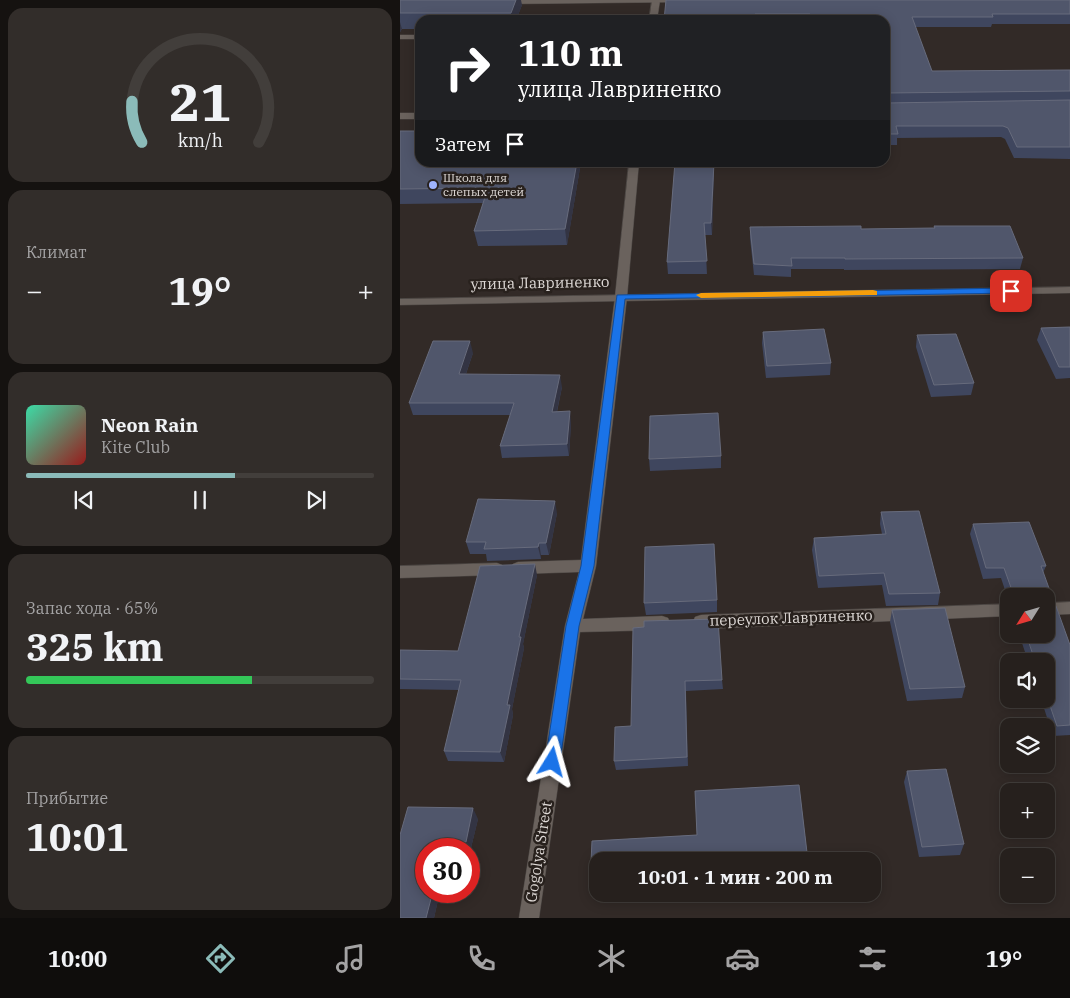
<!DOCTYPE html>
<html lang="ru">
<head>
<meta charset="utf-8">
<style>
	:root { --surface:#26201d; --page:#322d2a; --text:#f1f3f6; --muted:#a4a3a4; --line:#423e3b; --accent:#8bbbb9 }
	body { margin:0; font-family:"IBM Plex Serif",serif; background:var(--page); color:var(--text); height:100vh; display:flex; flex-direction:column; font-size:19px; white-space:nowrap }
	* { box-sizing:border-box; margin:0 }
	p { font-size:16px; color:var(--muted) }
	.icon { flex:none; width:28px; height:28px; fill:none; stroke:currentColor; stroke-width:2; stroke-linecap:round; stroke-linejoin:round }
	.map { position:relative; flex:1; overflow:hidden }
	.sheet { display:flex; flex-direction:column; gap:8px; padding:8px; background:#151210; width:400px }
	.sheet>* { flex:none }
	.banner { position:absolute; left:15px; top:15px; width:475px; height:152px; border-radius:15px; box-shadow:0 2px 12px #0003,0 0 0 1px var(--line); background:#202124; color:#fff; overflow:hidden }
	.needle { width:32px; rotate:233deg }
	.controls { position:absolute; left:600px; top:588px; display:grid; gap:10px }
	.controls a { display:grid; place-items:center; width:55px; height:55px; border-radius:10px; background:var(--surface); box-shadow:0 2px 12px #0003,0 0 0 1px var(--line); font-size:25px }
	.speed { position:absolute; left:15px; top:838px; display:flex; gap:10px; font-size:25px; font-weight:700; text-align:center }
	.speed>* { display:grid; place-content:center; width:65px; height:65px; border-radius:50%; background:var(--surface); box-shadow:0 2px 12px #0003,0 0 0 1px var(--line); line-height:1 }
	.speed .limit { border:8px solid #d22; background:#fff; color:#111 }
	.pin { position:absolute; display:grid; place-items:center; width:42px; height:42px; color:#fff; margin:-21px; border-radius:10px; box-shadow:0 2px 8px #0006 }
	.me { position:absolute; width:55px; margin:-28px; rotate:8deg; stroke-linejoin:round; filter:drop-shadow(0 0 4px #0008) }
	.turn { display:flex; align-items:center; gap:18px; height:105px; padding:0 20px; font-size:22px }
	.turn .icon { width:65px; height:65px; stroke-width:2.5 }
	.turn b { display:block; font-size:35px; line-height:42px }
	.then { display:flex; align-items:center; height:48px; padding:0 20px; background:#0003; gap:10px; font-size:19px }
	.big { font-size:38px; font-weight:700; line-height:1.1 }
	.sheet .card { flex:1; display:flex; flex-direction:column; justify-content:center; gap:8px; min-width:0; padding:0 18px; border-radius:15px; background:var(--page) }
	.sheet .dial { align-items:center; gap:0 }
	.dial svg { height:130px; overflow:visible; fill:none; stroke:var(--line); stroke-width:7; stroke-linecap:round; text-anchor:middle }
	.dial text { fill:var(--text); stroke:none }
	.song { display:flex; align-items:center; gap:15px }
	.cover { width:60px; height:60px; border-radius:8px; background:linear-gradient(135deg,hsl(160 70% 55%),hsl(0 70% 35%)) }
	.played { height:5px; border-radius:2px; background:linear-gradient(90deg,var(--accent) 60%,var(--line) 60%) }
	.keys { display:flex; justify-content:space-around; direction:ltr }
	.heat { display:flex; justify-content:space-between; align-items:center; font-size:28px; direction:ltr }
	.charge { height:8px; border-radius:4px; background:linear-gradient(90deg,#34c759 65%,var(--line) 0) }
	.trip { position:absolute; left:189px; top:852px; width:292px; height:50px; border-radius:15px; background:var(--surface); box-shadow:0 2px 12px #0003,0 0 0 1px var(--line); font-weight:700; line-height:50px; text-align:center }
	.menu { display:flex; height:80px; justify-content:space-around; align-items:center; background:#0f0d0c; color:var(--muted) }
	.menu .icon { width:35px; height:35px }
	.menu .on { color:var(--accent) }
	.menu b { font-size:22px; color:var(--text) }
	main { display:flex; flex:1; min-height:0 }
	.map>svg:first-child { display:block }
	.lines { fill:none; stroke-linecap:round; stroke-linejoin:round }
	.service-casing { stroke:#4c4744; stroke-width:1 }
	.minor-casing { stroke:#4c4744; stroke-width:1 }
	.tertiary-casing { stroke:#4c4744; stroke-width:1 }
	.secondary-casing { stroke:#4c4744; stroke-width:1 }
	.service { fill:#6a625d; fill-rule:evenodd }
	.minor { fill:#6a625d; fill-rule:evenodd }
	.tertiary { fill:#6a625d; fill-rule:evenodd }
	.secondary { fill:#6a625d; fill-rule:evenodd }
	.wall { fill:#3f465e }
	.shaded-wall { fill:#333443 }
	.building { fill:#50566b; stroke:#676b7c }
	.route { fill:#1a73e8; stroke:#114b97 }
	.slow { fill:#f59e0b }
	.poi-dot { fill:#9fb3fd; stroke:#28211d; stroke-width:2 }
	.labels { text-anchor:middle; stroke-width:5; stroke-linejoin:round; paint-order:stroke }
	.far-poi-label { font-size:12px; fill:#dfdad7; stroke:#28211d; text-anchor:start }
	.street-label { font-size:15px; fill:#dfdad7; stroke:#28211d }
</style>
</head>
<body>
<main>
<section class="sheet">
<div class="card dial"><svg viewBox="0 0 100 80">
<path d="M14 69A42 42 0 1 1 86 69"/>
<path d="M14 69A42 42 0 0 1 8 44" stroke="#8bbbb9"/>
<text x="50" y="56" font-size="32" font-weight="700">21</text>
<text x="50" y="72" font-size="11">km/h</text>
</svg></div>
<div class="card"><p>Климат</p>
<div class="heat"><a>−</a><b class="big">19°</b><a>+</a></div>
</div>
<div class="card">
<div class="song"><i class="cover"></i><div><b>Neon Rain</b><p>Kite Club</p></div></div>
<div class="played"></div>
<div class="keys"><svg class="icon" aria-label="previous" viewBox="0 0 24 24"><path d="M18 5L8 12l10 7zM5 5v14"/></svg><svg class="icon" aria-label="pause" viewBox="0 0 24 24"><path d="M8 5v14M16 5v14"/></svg><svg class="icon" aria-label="next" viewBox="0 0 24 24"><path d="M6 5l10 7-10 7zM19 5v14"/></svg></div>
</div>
<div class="card"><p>Запас хода · 65%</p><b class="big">325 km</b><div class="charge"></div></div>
<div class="card"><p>Прибытие</p><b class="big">10:01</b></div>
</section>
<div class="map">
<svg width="670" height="918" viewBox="0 0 670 918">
	<rect width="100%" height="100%" fill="#322a27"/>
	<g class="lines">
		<g class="service-casing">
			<path id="service" d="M 0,35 L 20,35 L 20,39 L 0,39 Z
				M 0,113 L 20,113 L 20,119 L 0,119 Z"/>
		</g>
		<g class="minor-casing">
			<path id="minor" d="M 252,0 L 260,0 L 257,20 L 249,20 Z
				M 229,162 L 239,162 L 227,297 L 196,566 L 183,619 L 262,616 L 268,618 L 270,623 L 268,628 L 262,630 L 180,632 L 139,918 L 119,918 L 165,626 L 179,572 L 118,574 L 113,572 L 110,568 L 113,564 L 118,562 L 181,560 L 215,297 Z
				M 97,563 L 102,565 L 105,569 L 102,573 L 97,575 L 0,578 L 0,566 Z
				M 670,602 L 670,614 L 646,615 L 646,603 Z
				M 609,604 L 609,616 L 301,629 L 295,627 L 293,622 L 295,617 L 301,615 Z"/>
		</g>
		<g class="tertiary-casing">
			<path id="tertiary" d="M 288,0 L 284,2 L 103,4 L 99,2 L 103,0 Z"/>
		</g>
		<g class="secondary-casing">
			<path id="secondary" d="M 670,287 L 670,293 L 0,305 L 0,299 Z"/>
		</g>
		<use href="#service" class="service"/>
		<use href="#minor" class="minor"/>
		<use href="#tertiary" class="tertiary"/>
		<use href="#secondary" class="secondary"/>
	</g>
	<path class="wall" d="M 0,0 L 122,5 L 116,20 L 20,20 L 20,29 L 2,29 L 0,32 Z
		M 266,0 L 670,0 L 670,24 L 592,24 L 591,27 L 515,27 L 532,71 L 670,70 L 670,159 L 614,158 L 605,139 L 601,137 L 497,138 L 497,145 L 485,145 L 485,20 L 264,20 Z
		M 0,131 L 20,162 L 181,162 L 167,245 L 78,246 L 74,231 L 83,203 L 0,204 Z
		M 275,162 L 314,162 L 312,235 L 305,235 L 307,274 L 268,274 L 267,262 Z
		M 534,226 L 623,258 L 620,269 L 444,270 L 444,269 L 391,269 L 391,277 L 354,275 L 350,238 L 350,227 L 461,229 L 534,228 Z
		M 670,327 L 670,378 L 656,379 L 637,340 L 641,328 Z
		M 363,332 L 431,363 L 430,375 L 366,378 L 362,343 Z
		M 517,335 L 574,383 L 571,395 L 531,397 L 516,347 Z
		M 73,353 L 66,374 L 162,387 L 157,412 L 171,423 L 169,456 L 102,458 L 100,446 L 110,415 L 13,415 L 9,403 Z
		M 321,456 L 321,468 L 250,471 L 249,459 Z
		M 481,512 L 540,593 L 538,605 L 486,606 L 482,585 L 418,588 L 412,550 L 414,538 L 482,534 L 480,524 Z
		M 157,513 L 149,555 L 141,555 L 141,559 L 87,561 L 86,554 L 70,554 L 66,542 Z
		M 573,524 L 646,566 L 643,573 L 648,596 L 648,605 L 670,645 L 670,735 L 653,736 L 641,699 L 646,699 L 646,661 L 628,661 L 619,634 L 646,634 L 646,596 L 609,596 L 609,602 L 601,578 L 583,579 L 570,534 Z
		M 137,575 L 123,644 L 124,648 L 112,709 L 113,715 L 104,762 L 48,761 L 44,751 L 59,690 L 0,689 L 0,650 L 58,651 Z
		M 317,600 L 317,612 L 246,615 L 244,603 Z
		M 492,610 L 565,687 L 562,698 L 507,701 L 490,622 Z
		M 244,627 L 322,680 L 323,689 L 286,691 L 288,766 L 216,770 L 214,761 L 231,726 Z
		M 507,771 L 564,844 L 560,855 L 519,857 L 504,782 Z
		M 399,785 L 408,861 L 198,861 L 198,893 L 193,894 L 190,883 L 192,841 L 297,835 L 295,791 Z
		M 8,807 L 78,819 L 70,852 L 69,852 L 69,849 L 26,849 L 26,891 L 40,891 L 34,918 L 0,918 Z"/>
	<path class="shaded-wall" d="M 116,0 L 121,0 L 122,5 L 116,20 L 112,20 L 111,13 Z
		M 0,22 L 2,29 L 0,32 Z
		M 177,162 L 181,162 L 167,245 L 165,229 Z
		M 314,162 L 312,235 L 311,223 Z
		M 70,341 L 73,353 L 62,385 L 59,374 Z
		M 160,375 L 162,387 L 154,424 L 152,412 Z
		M 170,411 L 171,423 L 169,456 L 167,444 Z
		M 155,501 L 157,513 L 149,555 L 146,543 Z
		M 139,543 L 141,555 L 141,559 L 138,547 Z
		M 135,564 L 137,575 L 123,644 L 124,648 L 112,709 L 113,715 L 104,762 L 100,752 L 107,705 L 119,637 Z
		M 73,808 L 78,819 L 70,852 L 66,842 Z
		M 45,841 L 48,849 L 43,849 Z
		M 33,891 L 40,891 L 34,918 L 26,918 Z"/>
	<path class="building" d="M 0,0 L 116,0 L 111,13 L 0,13 Z
		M 266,0 L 670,0 L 670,14 L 592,14 L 593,17 L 512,17 L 532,71 L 670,70 L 670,91 L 486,93 L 485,98 L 485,20 L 411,20 L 410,14 L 355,14 L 356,16 L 347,16 L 348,20 L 264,20 Z
		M 670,100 L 670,147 L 617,147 L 608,128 L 603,126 L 496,126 L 498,134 L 485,134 L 485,102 L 486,103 Z
		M 0,131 L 20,131 L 20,162 L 177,162 L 165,229 L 74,231 L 88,188 L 0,189 Z
		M 275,162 L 314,162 L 311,223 L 304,223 L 307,261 L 267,262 Z
		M 461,226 L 461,229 L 535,228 L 534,226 L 610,226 L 623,258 L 445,259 L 445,258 L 391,258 L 392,266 L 354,264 L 350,227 Z
		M 670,327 L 670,367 L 659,367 L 641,328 Z
		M 424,329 L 431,363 L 367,366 L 363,332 Z
		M 556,334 L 574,383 L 534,385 L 517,335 Z
		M 33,341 L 70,341 L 59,374 L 160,375 L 152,412 L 170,411 L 167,444 L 100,446 L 114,403 L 9,403 Z
		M 318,413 L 321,456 L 249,459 L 250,416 Z
		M 78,499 L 155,501 L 146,543 L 139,543 L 138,547 L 84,549 L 86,542 L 66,542 Z
		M 519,511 L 540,593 L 489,594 L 484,573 L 419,576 L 414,538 L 486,534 L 481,512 Z
		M 629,522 L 646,566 L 641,566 L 650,591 L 648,593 L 648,605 L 656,606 L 670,645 L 670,725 L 657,726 L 646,694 L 646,661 L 635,661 L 626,634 L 646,634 L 646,596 L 614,596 L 604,568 L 586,568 L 573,524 Z
		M 314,544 L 317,600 L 244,603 L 245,547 Z
		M 135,564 L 119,637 L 121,637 L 107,705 L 110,705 L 100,752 L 44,751 L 61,680 L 0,679 L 0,650 L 58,651 L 80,566 Z
		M 545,608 L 565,687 L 510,689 L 492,610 Z
		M 318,619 L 322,680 L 285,681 L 287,757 L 214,761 L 215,727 L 231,726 L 233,628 L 244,627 L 244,621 Z
		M 546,769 L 564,844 L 522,847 L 507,771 Z
		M 399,785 L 408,861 L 198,861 L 198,883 L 190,883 L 192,841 L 297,835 L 295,791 Z
		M 8,807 L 73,808 L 66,842 L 45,841 L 43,849 L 26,849 L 26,891 L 33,891 L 26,918 L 0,918 L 0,835 Z"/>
	<path class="route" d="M 611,288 L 615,289 L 615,293 L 225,299 L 194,566 L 179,626 L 160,762 L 158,767 L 152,769 L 147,767 L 145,762 L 166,626 L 181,566 L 217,295 Z"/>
	<path class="slow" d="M 473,290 L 477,291 L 477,295 L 301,298 L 296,295 L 301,293 Z"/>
	<circle class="poi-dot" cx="33" cy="185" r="5"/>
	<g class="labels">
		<g class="far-poi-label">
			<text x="43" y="182">Школа для<tspan x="43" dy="14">слепых детей</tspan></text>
		</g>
		<g class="street-label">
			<text transform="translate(140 283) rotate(-1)" y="5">улица Лавриненко</text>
			<text transform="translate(391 618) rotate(-2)" y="5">переулок Лавриненко</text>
			<text transform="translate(139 852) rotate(-81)" y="5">Gogolya Street</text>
		</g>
	</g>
</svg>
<div class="controls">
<a><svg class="needle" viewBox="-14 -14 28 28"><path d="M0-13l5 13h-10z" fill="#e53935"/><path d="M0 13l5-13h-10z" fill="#a4a3a4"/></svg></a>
<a><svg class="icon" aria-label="sound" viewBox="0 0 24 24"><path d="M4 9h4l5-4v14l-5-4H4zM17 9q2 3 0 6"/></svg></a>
<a><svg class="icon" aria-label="layers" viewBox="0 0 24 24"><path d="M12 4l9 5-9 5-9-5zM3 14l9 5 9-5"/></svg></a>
<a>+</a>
<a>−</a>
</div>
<div class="speed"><div class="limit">30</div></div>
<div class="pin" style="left:611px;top:291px;background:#d93025"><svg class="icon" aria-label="arrive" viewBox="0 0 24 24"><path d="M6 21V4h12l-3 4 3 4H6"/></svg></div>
<svg class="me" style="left:152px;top:762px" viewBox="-20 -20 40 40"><path d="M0-17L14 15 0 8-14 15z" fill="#1a73e8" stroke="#fff" stroke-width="4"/></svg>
<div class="trip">10:01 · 1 мин · 200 m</div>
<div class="banner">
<div class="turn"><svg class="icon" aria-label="right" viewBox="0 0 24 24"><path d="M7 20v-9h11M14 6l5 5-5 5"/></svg><div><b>110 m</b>улица Лавриненко</div></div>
<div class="then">Затем<svg class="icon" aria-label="arrive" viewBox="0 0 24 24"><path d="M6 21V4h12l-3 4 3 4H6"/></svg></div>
</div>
</div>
</main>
<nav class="menu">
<b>10:00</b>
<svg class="icon on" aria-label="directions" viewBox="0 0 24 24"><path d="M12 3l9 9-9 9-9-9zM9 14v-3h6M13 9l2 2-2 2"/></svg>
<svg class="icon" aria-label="music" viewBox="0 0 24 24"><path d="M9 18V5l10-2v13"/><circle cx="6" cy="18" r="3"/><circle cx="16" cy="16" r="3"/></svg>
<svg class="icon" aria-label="phone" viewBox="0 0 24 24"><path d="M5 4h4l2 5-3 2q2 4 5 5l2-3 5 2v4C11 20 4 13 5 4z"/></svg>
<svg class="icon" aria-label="climate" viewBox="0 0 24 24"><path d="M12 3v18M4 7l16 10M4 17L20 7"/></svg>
<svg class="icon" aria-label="car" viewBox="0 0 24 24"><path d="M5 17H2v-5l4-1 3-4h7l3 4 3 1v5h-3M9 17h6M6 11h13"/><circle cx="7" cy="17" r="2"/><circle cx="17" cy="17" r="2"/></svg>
<svg class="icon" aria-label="filters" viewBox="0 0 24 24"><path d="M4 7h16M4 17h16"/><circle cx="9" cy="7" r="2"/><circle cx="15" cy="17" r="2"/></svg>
<b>19°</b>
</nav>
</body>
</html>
